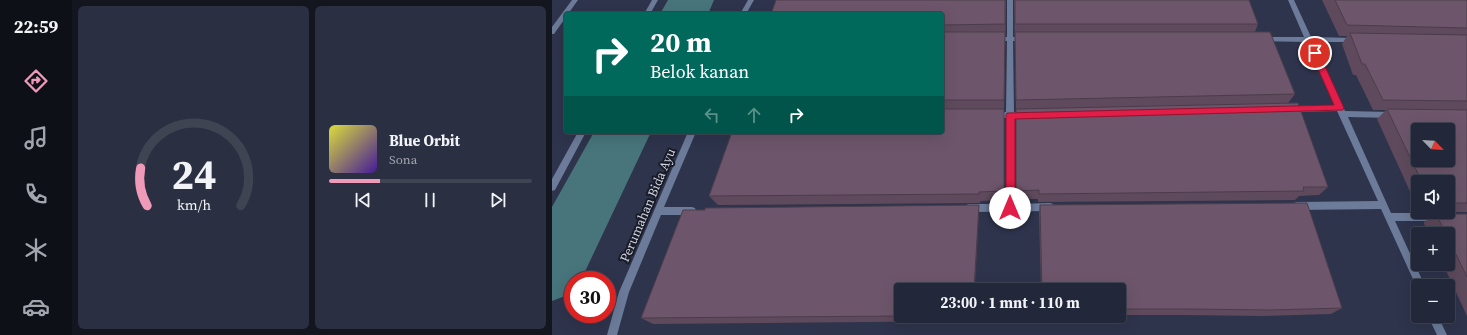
<!DOCTYPE html>
<html lang="id">
<head>
<meta charset="utf-8">
<style>
	:root { --surface:#222739; --page:#2a2f41; --text:#f1f3f6; --muted:#a2a5ae; --line:#3f4453; --accent:#ef9ab8 }
	body { margin:0; font-family:"Source Serif 4",serif; background:var(--page); color:var(--text); height:100vh; display:flex; flex-direction:column; font-size:15px; white-space:nowrap }
	* { box-sizing:border-box; margin:0 }
	p { font-size:13px; color:var(--muted) }
	.icon { flex:none; width:22px; height:22px; fill:none; stroke:currentColor; stroke-width:2; stroke-linecap:round; stroke-linejoin:round }
	.map { position:relative; flex:1; overflow:hidden }
	.drawer { display:flex; flex-direction:column; gap:6px; padding:6px; background:#13151f; width:480px }
	.drawer>* { flex:none }
	.hud { position:absolute; left:12px; top:12px; width:380px; height:122px; border-radius:4px; box-shadow:0 4px 16px #0002,0 0 0 1px var(--line); background:#00695c; color:#fff; overflow:hidden }
	.needle { width:26px; rotate:115deg }
	.buttons { position:absolute; left:859px; top:123px; display:grid; gap:8px }
	.buttons a { display:grid; place-items:center; width:44px; height:44px; border-radius:4px; background:var(--surface); box-shadow:0 4px 16px #0002,0 0 0 1px var(--line); font-size:20px }
	.speed { position:absolute; left:12px; top:271px; display:flex; gap:8px; font-size:20px; font-weight:700; text-align:center }
	.speed>* { display:grid; place-content:center; width:52px; height:52px; border-radius:50%; background:var(--surface); box-shadow:0 4px 16px #0002,0 0 0 1px var(--line); line-height:1 }
	.speed .limit { border:6px solid #d22; background:#fff; color:#111 }
	.pin { position:absolute; display:grid; place-items:center; width:34px; height:34px; color:#fff; margin:-17px; border:2px solid #fff; border-radius:50%; box-shadow:0 1px 4px #0007 }
	.me { position:absolute; width:44px; margin:-22px; rotate:0deg; stroke-linejoin:round; filter:drop-shadow(0 0 3px #0008) }
	.turn { display:flex; align-items:center; gap:14px; height:84px; padding:0 20px; font-size:18px }
	.turn .icon { width:52px; height:52px; stroke-width:2.5 }
	.turn b { display:block; font-size:28px; line-height:34px }
	.lanes { display:flex; align-items:center; height:38px; padding:0 20px; background:#0003; justify-content:center; gap:20px; direction:ltr }
	.lanes .off { opacity:.35 }
	.drawer .widget { flex:1; display:flex; flex-direction:column; justify-content:center; gap:6px; min-width:0; padding:0 14px; border-radius:6px; background:var(--page) }
	.drawer .dial { align-items:center; gap:0 }
	.dial svg { height:104px; overflow:visible; fill:none; stroke:var(--line); stroke-width:7; stroke-linecap:round; text-anchor:middle }
	.dial text { fill:var(--text); stroke:none }
	.song { display:flex; align-items:center; gap:12px }
	.cover { width:48px; height:48px; border-radius:6px; background:linear-gradient(135deg,hsl(60 70% 55%),hsl(260 70% 35%)) }
	.played { height:4px; border-radius:2px; background:linear-gradient(90deg,var(--accent) 25%,var(--line) 25%) }
	.keys { display:flex; justify-content:space-around; direction:ltr }
	.drawer .tiles { flex:1; display:grid; gap:6px; grid-template-columns:repeat(2,1fr) }
	.trip { position:absolute; left:342px; top:283px; width:232px; height:40px; border-radius:4px; background:var(--surface); box-shadow:0 4px 16px #0002,0 0 0 1px var(--line); font-weight:700; line-height:40px; text-align:center }
	main { display:flex; flex:1; min-height:0 }
	.tab-bar { display:flex; flex-direction:column; width:72px; justify-content:space-around; align-items:center; background:#0e1017; color:var(--muted) }
	.tab-bar .icon { width:28px; height:28px }
	.tab-bar .current { color:var(--accent) }
	.tab-bar b { font-size:18px; color:var(--text) }
	.map>svg:first-child { display:block }
	.lines { fill:none; stroke-linecap:round; stroke-linejoin:round }
	.river { fill:#47757b; fill-rule:evenodd }
	.street { fill:#6b7b99; fill-rule:evenodd }
	.wall { fill:#5e4a5c }
	.shaded-wall { fill:#4c3c4b }
	.building { fill:#6d566b; stroke:#4c3c4b; fill-rule:evenodd }
	.route { fill:#e11d48; stroke:#92132f }
	.labels { text-anchor:middle; stroke-width:4; stroke-linejoin:round; paint-order:stroke }
	.street-label { font-size:13px; fill:#ced2e1; stroke:#191c27 }
</style>
</head>
<body>
<main>
<nav class="tab-bar">
<b>22:59</b>
<svg class="icon current" aria-label="directions" viewBox="0 0 24 24"><path d="M12 3l9 9-9 9-9-9zM9 14v-3h6M13 9l2 2-2 2"/></svg>
<svg class="icon" aria-label="music" viewBox="0 0 24 24"><path d="M9 18V5l10-2v13"/><circle cx="6" cy="18" r="3"/><circle cx="16" cy="16" r="3"/></svg>
<svg class="icon" aria-label="phone" viewBox="0 0 24 24"><path d="M5 4h4l2 5-3 2q2 4 5 5l2-3 5 2v4C11 20 4 13 5 4z"/></svg>
<svg class="icon" aria-label="climate" viewBox="0 0 24 24"><path d="M12 3v18M4 7l16 10M4 17L20 7"/></svg>
<svg class="icon" aria-label="car" viewBox="0 0 24 24"><path d="M5 17H2v-5l4-1 3-4h7l3 4 3 1v5h-3M9 17h6M6 11h13"/><circle cx="7" cy="17" r="2"/><circle cx="17" cy="17" r="2"/></svg>
</nav>
<section class="drawer">
<div class="tiles">
<div class="widget dial"><svg viewBox="0 0 100 80">
<path d="M14 69A42 42 0 1 1 86 69"/>
<path d="M14 69A42 42 0 0 1 9 40" stroke="#ef9ab8"/>
<text x="50" y="56" font-size="32" font-weight="700">24</text>
<text x="50" y="72" font-size="11">km/h</text>
</svg></div>
<div class="widget">
<div class="song"><i class="cover"></i><div><b>Blue Orbit</b><p>Sona</p></div></div>
<div class="played"></div>
<div class="keys"><svg class="icon" aria-label="previous" viewBox="0 0 24 24"><path d="M18 5L8 12l10 7zM5 5v14"/></svg><svg class="icon" aria-label="pause" viewBox="0 0 24 24"><path d="M8 5v14M16 5v14"/></svg><svg class="icon" aria-label="next" viewBox="0 0 24 24"><path d="M6 5l10 7-10 7zM19 5v14"/></svg></div>
</div>
</div>
</section>
<div class="map">
<svg width="915" height="335" viewBox="0 0 915 335">
	<rect width="100%" height="100%" fill="#2e344c"/>
	<g class="lines">
		<path class="river" d="M 116,0 L 162,0 L 156,14 L 108,14 Z
			M 42,132 L 99,132 L 29,280 L 21,280 L 21,293 L 0,301 L 0,207 Z"/>
		<path class="street" d="M 20,0 L 26,0 L 16,14 L 14,14 L 14,17 L 2,34 L 0,34 L 0,27 Z
			M 100,0 L 106,0 L 98,14 L 92,14 Z
			M 196,0 L 202,0 L 194,14 L 188,14 Z
			M 455,0 L 461,0 L 461,37 L 473,37 L 476,39 L 473,41 L 461,41 L 462,112 L 473,112 L 477,115 L 473,118 L 462,118 L 462,204 L 498,203 L 501,204 L 502,207 L 501,210 L 498,211 L 417,212 L 414,211 L 413,208 L 414,205 L 417,204 L 454,204 L 454,118 L 443,118 L 439,115 L 443,112 L 454,112 L 455,41 L 443,41 L 440,39 L 443,37 L 455,37 Z
			M 736,0 L 742,0 L 759,37 L 803,38 L 806,40 L 803,42 L 761,42 L 793,111 L 840,112 L 844,115 L 840,118 L 796,117 L 839,213 L 890,213 L 893,214 L 894,217 L 893,220 L 890,221 L 843,221 L 873,286 L 866,286 L 866,290 L 829,209 L 745,210 L 742,209 L 741,206 L 742,203 L 745,202 L 826,201 L 785,111 L 739,112 L 735,109 L 739,106 L 783,105 L 754,42 L 711,41 L 708,39 L 711,37 L 752,37 Z
			M 26,132 L 34,132 L 3,190 L 0,191 L 0,179 Z
			M 136,132 L 144,132 L 112,207 L 140,207 L 143,208 L 144,211 L 143,214 L 140,215 L 109,215 L 77,292 L 65,335 L 55,335 L 67,292 Z
			M 876,316 L 886,316 L 895,335 L 885,335 Z"/>
	</g>
	<path class="wall" d="M 454,0 L 452,110 L 452,200 L 428,201 L 428,203 L 166,205 L 157,196 L 390,132 L 390,14 Z
		M 462,0 L 706,24 L 703,32 L 743,94 L 736,103 L 776,187 L 767,195 L 747,196 L 743,200 L 486,202 L 486,199 L 464,199 L 464,110 Z
		M 770,0 L 915,0 L 915,212 L 896,212 L 896,182 L 866,182 L 866,209 L 825,119 L 834,110 L 821,110 L 804,75 L 801,75 L 790,44 L 795,36 L 787,36 Z
		M 488,205 L 790,308 L 779,314 L 710,316 L 630,315 L 567,315 L 567,290 L 489,290 L 487,213 Z
		M 427,214 L 349,316 L 422,316 L 421,321 L 101,324 L 89,318 Z
		M 885,214 L 915,214 L 915,316 L 891,264 L 896,264 L 896,234 L 877,234 L 872,224 L 872,222 Z"/>
	<path class="shaded-wall" d="M 427,205 L 427,214 L 423,290 L 422,290 Z"/>
	<path class="building" d="M 224,0 L 453,0 L 453,24 L 390,25 L 390,14 L 219,14 Z
		M 463,0 L 697,0 L 706,24 L 463,24 Z
		M 783,0 L 915,0 L 915,28 L 795,25 Z
		M 390,32 L 453,32 L 452,100 L 390,100 Z
		M 463,32 L 718,32 L 743,94 L 464,100 Z
		M 798,33 L 915,35 L 915,101 L 831,100 L 813,64 L 810,64 Z
		M 746,103 L 776,187 L 751,187 L 752,191 L 487,194 L 487,190 L 464,191 L 464,109 Z
		M 390,109 L 452,109 L 452,191 L 427,192 L 427,194 L 157,196 L 180,132 L 390,132 Z
		M 835,109 L 915,110 L 915,203 L 896,203 L 896,182 L 870,182 ZM 866,130 L 896,130 L 896,160 L 866,160 Z
		M 755,203 L 790,308 L 718,310 L 636,309 L 567,309 L 567,290 L 490,290 L 488,205 Z
		M 427,205 L 422,290 L 349,290 L 349,316 L 89,318 L 131,210 L 153,210 L 153,208 Z
		M 885,214 L 915,214 L 915,277 L 896,238 L 896,234 L 894,234 L 885,216 Z"/>
	<path class="route" d="M 763,50 L 767,53 L 792,108 L 791,110 L 463,119 L 463,208 L 462,211 L 458,212 L 455,211 L 454,208 L 454,115 L 455,113 L 782,105 L 759,53 Z"/>
	<g class="labels">
		<g class="street-label">
			<text transform="translate(95 205) rotate(-67)" y="5">Perumahan Bida Ayu</text>
		</g>
	</g>
</svg>
<div class="buttons">
<a><svg class="needle" viewBox="-14 -14 28 28"><path d="M0-13l5 13h-10z" fill="#e53935"/><path d="M0 13l5-13h-10z" fill="#a2a5ae"/></svg></a>
<a><svg class="icon" aria-label="sound" viewBox="0 0 24 24"><path d="M4 9h4l5-4v14l-5-4H4zM17 9q2 3 0 6"/></svg></a>
<a>+</a>
<a>−</a>
</div>
<div class="speed"><div class="limit">30</div></div>
<div class="pin" style="left:763px;top:53px;background:#d93025"><svg class="icon" aria-label="arrive" viewBox="0 0 24 24"><path d="M6 21V4h12l-3 4 3 4H6"/></svg></div>
<svg class="me" style="left:458px;top:208px" viewBox="-20 -20 40 40"><circle r="19" fill="#fff"/><path d="M0-13L10 11 0 6-10 11z" fill="#e11d48"/></svg>
<div class="trip">23:00 · 1 mnt · 110 m</div>
<div class="hud">
<div class="turn"><svg class="icon" aria-label="right" viewBox="0 0 24 24"><path d="M7 20v-9h11M14 6l5 5-5 5"/></svg><div><b>20 m</b>Belok kanan</div></div>
<div class="lanes"><svg class="icon off" aria-label="left" viewBox="0 0 24 24"><path d="M17 20v-9H6M10 6l-5 5 5 5"/></svg><svg class="icon off" aria-label="ahead" viewBox="0 0 24 24"><path d="M12 20V5M6 11l6-6 6 6"/></svg><svg class="icon" aria-label="right" viewBox="0 0 24 24"><path d="M7 20v-9h11M14 6l5 5-5 5"/></svg></div>
</div>
</div>
</main>
</body>
</html>
